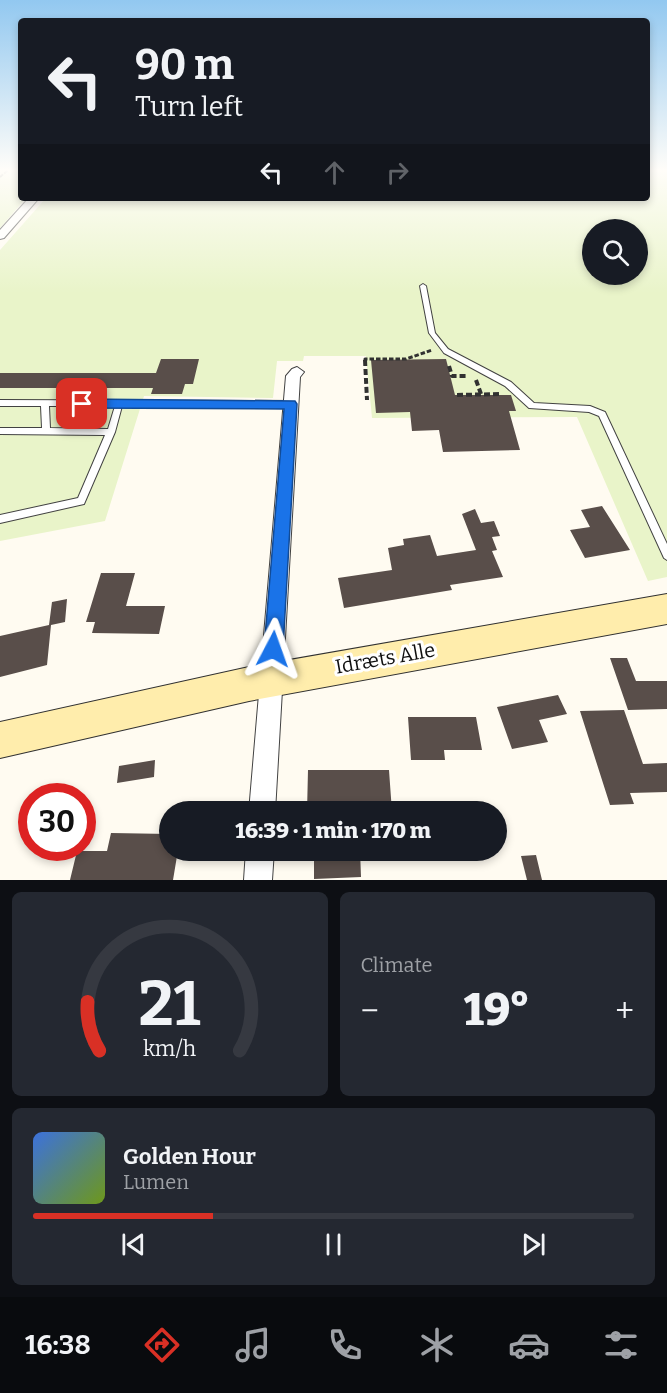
<!DOCTYPE html>
<html lang="en">
<head>
<meta charset="utf-8">
<style>
	:root { --surface:#171b24; --page:#242831; --text:#f1f3f6; --muted:#9ea1a6; --line:#363941; --accent:#d93025 }
	body { margin:0; font-family:Bitter,serif; background:var(--page); color:var(--text); height:100vh; display:flex; flex-direction:column; font-size:22px; white-space:nowrap }
	* { box-sizing:border-box; margin:0 }
	p { font-size:20px; color:var(--muted) }
	.icon { flex:none; width:33px; height:33px; fill:none; stroke:currentColor; stroke-width:2; stroke-linecap:round; stroke-linejoin:round }
	.map { position:relative; height:880px; overflow:hidden }
	.panel { display:flex; flex-direction:column; gap:12px; padding:12px; background:#0d0f14; flex:1 }
	.panel>* { flex:none }
	.guide { position:absolute; left:18px; top:18px; width:632px; height:183px; border-radius:6px; box-shadow:0 3px 9px #0003; background:#171b24; color:var(--text); overflow:hidden }
	.controls { position:absolute; left:582px; top:219px; display:grid; gap:12px }
	.controls a { display:grid; place-items:center; width:66px; height:66px; border-radius:50%; background:var(--surface); box-shadow:0 3px 9px #0003; font-size:30px }
	.speed { position:absolute; left:18px; top:783px; display:flex; gap:12px; font-size:30px; font-weight:700; text-align:center }
	.speed>* { display:grid; place-content:center; width:78px; height:78px; border-radius:50%; background:var(--surface); box-shadow:0 3px 9px #0003; line-height:1 }
	.speed .limit { border:9px solid #d22; background:#fff; color:#111 }
	.pin { position:absolute; display:grid; place-items:center; width:51px; height:51px; color:#fff; margin:-26px; border-radius:12px; box-shadow:0 3px 9px #0006 }
	.me { position:absolute; width:66px; margin:-33px; rotate:4deg; stroke-linejoin:round; filter:drop-shadow(0 0 4px #0008) }
	.turn { display:flex; align-items:center; gap:21px; height:126px; padding:0 18px; font-size:27px }
	.turn .icon { width:78px; height:78px; stroke-width:2.5 }
	.turn b { display:block; font-size:42px; line-height:51px }
	.lanes { display:flex; align-items:center; height:57px; padding:0 18px; background:#0003; justify-content:center; gap:30px; direction:ltr }
	.lanes .off { opacity:.35 }
	.big { font-size:45px; font-weight:800; line-height:1.1 }
	.panel .tile { flex:1; display:flex; flex-direction:column; justify-content:center; gap:9px; min-width:0; padding:0 21px; border-radius:9px; background:var(--page) }
	.panel .dial { align-items:center; gap:0 }
	.dial svg { height:156px; overflow:visible; fill:none; stroke:var(--line); stroke-width:7; stroke-linecap:round; text-anchor:middle }
	.dial text { fill:var(--text); stroke:none }
	.song { display:flex; align-items:center; gap:18px }
	.cover { width:72px; height:72px; border-radius:9px; background:linear-gradient(135deg,hsl(220 70% 55%),hsl(80 70% 35%)) }
	.played { height:6px; border-radius:3px; background:linear-gradient(90deg,var(--accent) 30%,var(--line) 30%) }
	.keys { display:flex; justify-content:space-around; direction:ltr }
	.heat { display:flex; justify-content:space-between; align-items:center; font-size:33px; direction:ltr }
	.panel .tiles { flex:1; display:grid; gap:12px; grid-template-columns:1fr 1fr }
	.tile:last-child { grid-column:span 2 }
	.trip { position:absolute; left:159px; top:801px; width:348px; height:60px; border-radius:30px; background:var(--surface); box-shadow:0 3px 9px #0003; font-weight:800; line-height:60px; text-align:center }
	.dock { display:flex; height:96px; justify-content:space-around; align-items:center; background:#090b0e; color:var(--muted) }
	.dock .icon { width:42px; height:42px }
	.dock .current { color:var(--accent) }
	.dock b { font-size:27px; color:var(--text) }
	.map>svg:first-child { display:block }
	.pitch { fill:#e9f4c9; fill-rule:evenodd }
	.building { fill:#594e4a }
	.lines { fill:none; stroke-linecap:round; stroke-linejoin:round }
	.lane-casing { stroke:#424242; stroke-width:2 }
	.street-casing { stroke:#424242; stroke-width:2 }
	.secondary-casing { stroke:#313131; stroke-width:2 }
	.path-far2 { stroke:#313131; stroke-width:2; stroke-dasharray:4 1.5; stroke-linecap:butt }
	.path-far1 { stroke:#313131; stroke-width:3; stroke-dasharray:4.5 2; stroke-linecap:butt }
	.path { stroke:#313131; stroke-width:4; stroke-dasharray:6 3; stroke-linecap:butt }
	.lane { fill:#fff; fill-rule:evenodd }
	.street { fill:#fff; fill-rule:evenodd }
	.secondary { fill:#ffedac; fill-rule:evenodd }
	.route { fill:#1a73e8; stroke:#114b97; stroke-width:1.5 }
	.labels { text-anchor:middle; stroke-width:6; stroke-linejoin:round; paint-order:stroke }
	.near-street-label { font-size:20px; fill:#0f0f0f; stroke:#fff }
</style>
</head>
<body>
<div class="map">
<svg width="667" height="880" viewBox="0 0 667 880">
	<rect width="100%" height="100%" fill="#fffbf1"/>
	<path class="pitch" d="M 0,170 L 21,170 L 21,198 L 26,198 L 0,228 Z
		M 647,170 L 667,170 L 667,577 L 648,581 L 577,417 L 372,418 L 366,356 L 304,356 L 303,361 L 277,361 L 273,398 L 144,396 L 105,521 L 0,541 L 0,250 L 46,198 L 646,198 ZM 592,230 L 638,230 L 638,274 L 592,274 Z"/>
	<path class="building" d="M 161,359 L 199,359 L 193,384 L 185,384 L 182,394 L 151,394 L 153,388 L 0,388 L 0,373 L 156,373 Z
		M 446,359 L 455,395 L 511,395 L 516,411 L 509,411 L 520,450 L 443,452 L 439,430 L 412,431 L 410,412 L 376,413 L 371,360 Z
		M 602,506 L 630,550 L 585,558 L 570,530 L 590,527 L 581,510 Z
		M 475,509 L 481,523 L 494,521 L 500,536 L 492,537 L 497,550 L 492,551 L 503,577 L 450,585 L 452,590 L 344,608 L 338,578 L 392,570 L 388,548 L 404,545 L 403,539 L 430,535 L 437,556 L 476,550 L 462,514 Z
		M 101,573 L 135,573 L 126,606 L 165,606 L 159,634 L 92,633 L 95,622 L 86,622 Z
		M 67,599 L 65,622 L 51,625 L 47,665 L 0,677 L 0,636 L 49,625 L 52,602 Z
		M 610,658 L 627,658 L 636,681 L 667,681 L 667,709 L 628,710 Z
		M 558,695 L 567,714 L 539,720 L 548,742 L 512,749 L 497,707 Z
		M 624,710 L 643,764 L 667,763 L 667,792 L 630,793 L 634,804 L 610,805 L 580,711 Z
		M 408,717 L 476,717 L 482,750 L 444,750 L 445,760 L 411,760 Z
		M 155,760 L 154,777 L 117,783 L 119,766 Z
		M 308,770 L 389,770 L 392,812 L 307,812 Z
		M 111,833 L 170,834 L 170,850 L 178,850 L 173,880 L 70,880 L 77,851 L 107,851 Z
		M 314,850 L 360,850 L 361,877 L 314,879 Z
		M 536,855 L 542,880 L 527,880 L 521,856 Z"/>
	<g class="lines">
		<g class="lane-casing">
			<path id="lane" d="M 423,284 L 426,286 L 435,333 L 448,349 L 511,382 L 534,403 L 590,406 L 605,412 L 667,544 L 667,560 L 664,558 L 599,416 L 589,412 L 529,408 L 505,386 L 444,353 L 429,333 L 420,286 Z
				M 0,400 L 291,401 L 295,404 L 291,407 L 122,406 L 115,432 L 84,504 L 0,523 L 0,515 L 78,498 L 105,435 L 0,434 L 0,428 L 42,428 L 41,406 L 0,406 ZM 49,406 L 115,406 L 108,429 L 50,428 Z"/>
		</g>
		<g class="street-casing">
			<path id="street" d="M 29,198 L 39,198 L 4,238 L 0,239 L 0,230 Z
				M 297,367 L 304,372 L 300,377 L 275,812 L 249,812 L 286,376 L 292,369 Z
				M 246,850 L 274,850 L 272,880 L 244,880 Z"/>
		</g>
		<g class="secondary-casing">
			<path id="secondary" d="M 667,594 L 667,624 L 249,701 L 0,758 L 0,722 L 249,667 Z"/>
		</g>
		<path class="path-far2" d="M 0,177 L 8,170"/>
		<path class="path-far1" d="M 365,361 L 365,359 L 406,359 L 432,350"/>
		<path class="path" d="M 365,360 L 367,400
			M 449,366 L 452,376 L 467,376
			M 476,380 L 481,394
			M 457,395 L 501,394"/>
		<use href="#lane" class="lane"/>
		<use href="#street" class="street"/>
		<use href="#secondary" class="secondary"/>
	</g>
	<linearGradient id="sky" x2="0" y2="1"><stop stop-color="#92c8f0"/><stop offset="0.58" stop-color="#fffdf9"/><stop offset="1" stop-color="#fffdf9" stop-opacity="0"/></linearGradient>
	<rect width="667" height="293" fill="url(#sky)"/>
	<path class="route" d="M 82,399 L 295,401 L 297,404 L 283,649 L 280,656 L 273,658 L 267,656 L 264,649 L 284,409 L 82,408 L 76,404 Z"/>
	<g class="labels">
		<g class="near-street-label">
			<text transform="translate(385 658) rotate(-10)" y="7">Idræts Alle</text>
		</g>
	</g>
</svg>
<div class="controls">
<a><svg class="icon" aria-label="search" viewBox="0 0 24 24"><circle cx="10" cy="10" r="6"/><path d="M15 15l6 6"/></svg></a>
</div>
<div class="speed"><div class="limit">30</div></div>
<div class="pin" style="left:82px;top:404px;background:#d93025"><svg class="icon" aria-label="arrive" viewBox="0 0 24 24"><path d="M6 21V4h12l-3 4 3 4H6"/></svg></div>
<svg class="me" style="left:273px;top:649px" viewBox="-20 -20 40 40"><path d="M0-17L14 15 0 8-14 15z" fill="#1a73e8" stroke="#fff" stroke-width="4"/></svg>
<div class="trip">16:39 · 1 min · 170 m</div>
<div class="guide">
<div class="turn"><svg class="icon" aria-label="left" viewBox="0 0 24 24"><path d="M17 20v-9H6M10 6l-5 5 5 5"/></svg><div><b>90 m</b>Turn left</div></div>
<div class="lanes"><svg class="icon" aria-label="left" viewBox="0 0 24 24"><path d="M17 20v-9H6M10 6l-5 5 5 5"/></svg><svg class="icon off" aria-label="ahead" viewBox="0 0 24 24"><path d="M12 20V5M6 11l6-6 6 6"/></svg><svg class="icon off" aria-label="right" viewBox="0 0 24 24"><path d="M7 20v-9h11M14 6l5 5-5 5"/></svg></div>
</div>
</div>
<section class="panel">
<div class="tiles">
<div class="tile dial"><svg viewBox="0 0 100 80">
<path d="M14 69A42 42 0 1 1 86 69"/>
<path d="M14 69A42 42 0 0 1 8 44" stroke="#d93025"/>
<text x="50" y="56" font-size="32" font-weight="700">21</text>
<text x="50" y="72" font-size="11">km/h</text>
</svg></div>
<div class="tile"><p>Climate</p>
<div class="heat"><a>−</a><b class="big">19°</b><a>+</a></div>
</div>
<div class="tile">
<div class="song"><i class="cover"></i><div><b>Golden Hour</b><p>Lumen</p></div></div>
<div class="played"></div>
<div class="keys"><svg class="icon" aria-label="previous" viewBox="0 0 24 24"><path d="M18 5L8 12l10 7zM5 5v14"/></svg><svg class="icon" aria-label="pause" viewBox="0 0 24 24"><path d="M8 5v14M16 5v14"/></svg><svg class="icon" aria-label="next" viewBox="0 0 24 24"><path d="M6 5l10 7-10 7zM19 5v14"/></svg></div>
</div>
</div>
</section>
<nav class="dock">
<b>16:38</b>
<svg class="icon current" aria-label="directions" viewBox="0 0 24 24"><path d="M12 3l9 9-9 9-9-9zM9 14v-3h6M13 9l2 2-2 2"/></svg>
<svg class="icon" aria-label="music" viewBox="0 0 24 24"><path d="M9 18V5l10-2v13"/><circle cx="6" cy="18" r="3"/><circle cx="16" cy="16" r="3"/></svg>
<svg class="icon" aria-label="phone" viewBox="0 0 24 24"><path d="M5 4h4l2 5-3 2q2 4 5 5l2-3 5 2v4C11 20 4 13 5 4z"/></svg>
<svg class="icon" aria-label="climate" viewBox="0 0 24 24"><path d="M12 3v18M4 7l16 10M4 17L20 7"/></svg>
<svg class="icon" aria-label="car" viewBox="0 0 24 24"><path d="M5 17H2v-5l4-1 3-4h7l3 4 3 1v5h-3M9 17h6M6 11h13"/><circle cx="7" cy="17" r="2"/><circle cx="17" cy="17" r="2"/></svg>
<svg class="icon" aria-label="filters" viewBox="0 0 24 24"><path d="M4 7h16M4 17h16"/><circle cx="9" cy="7" r="2"/><circle cx="15" cy="17" r="2"/></svg>
</nav>
</body>
</html>
